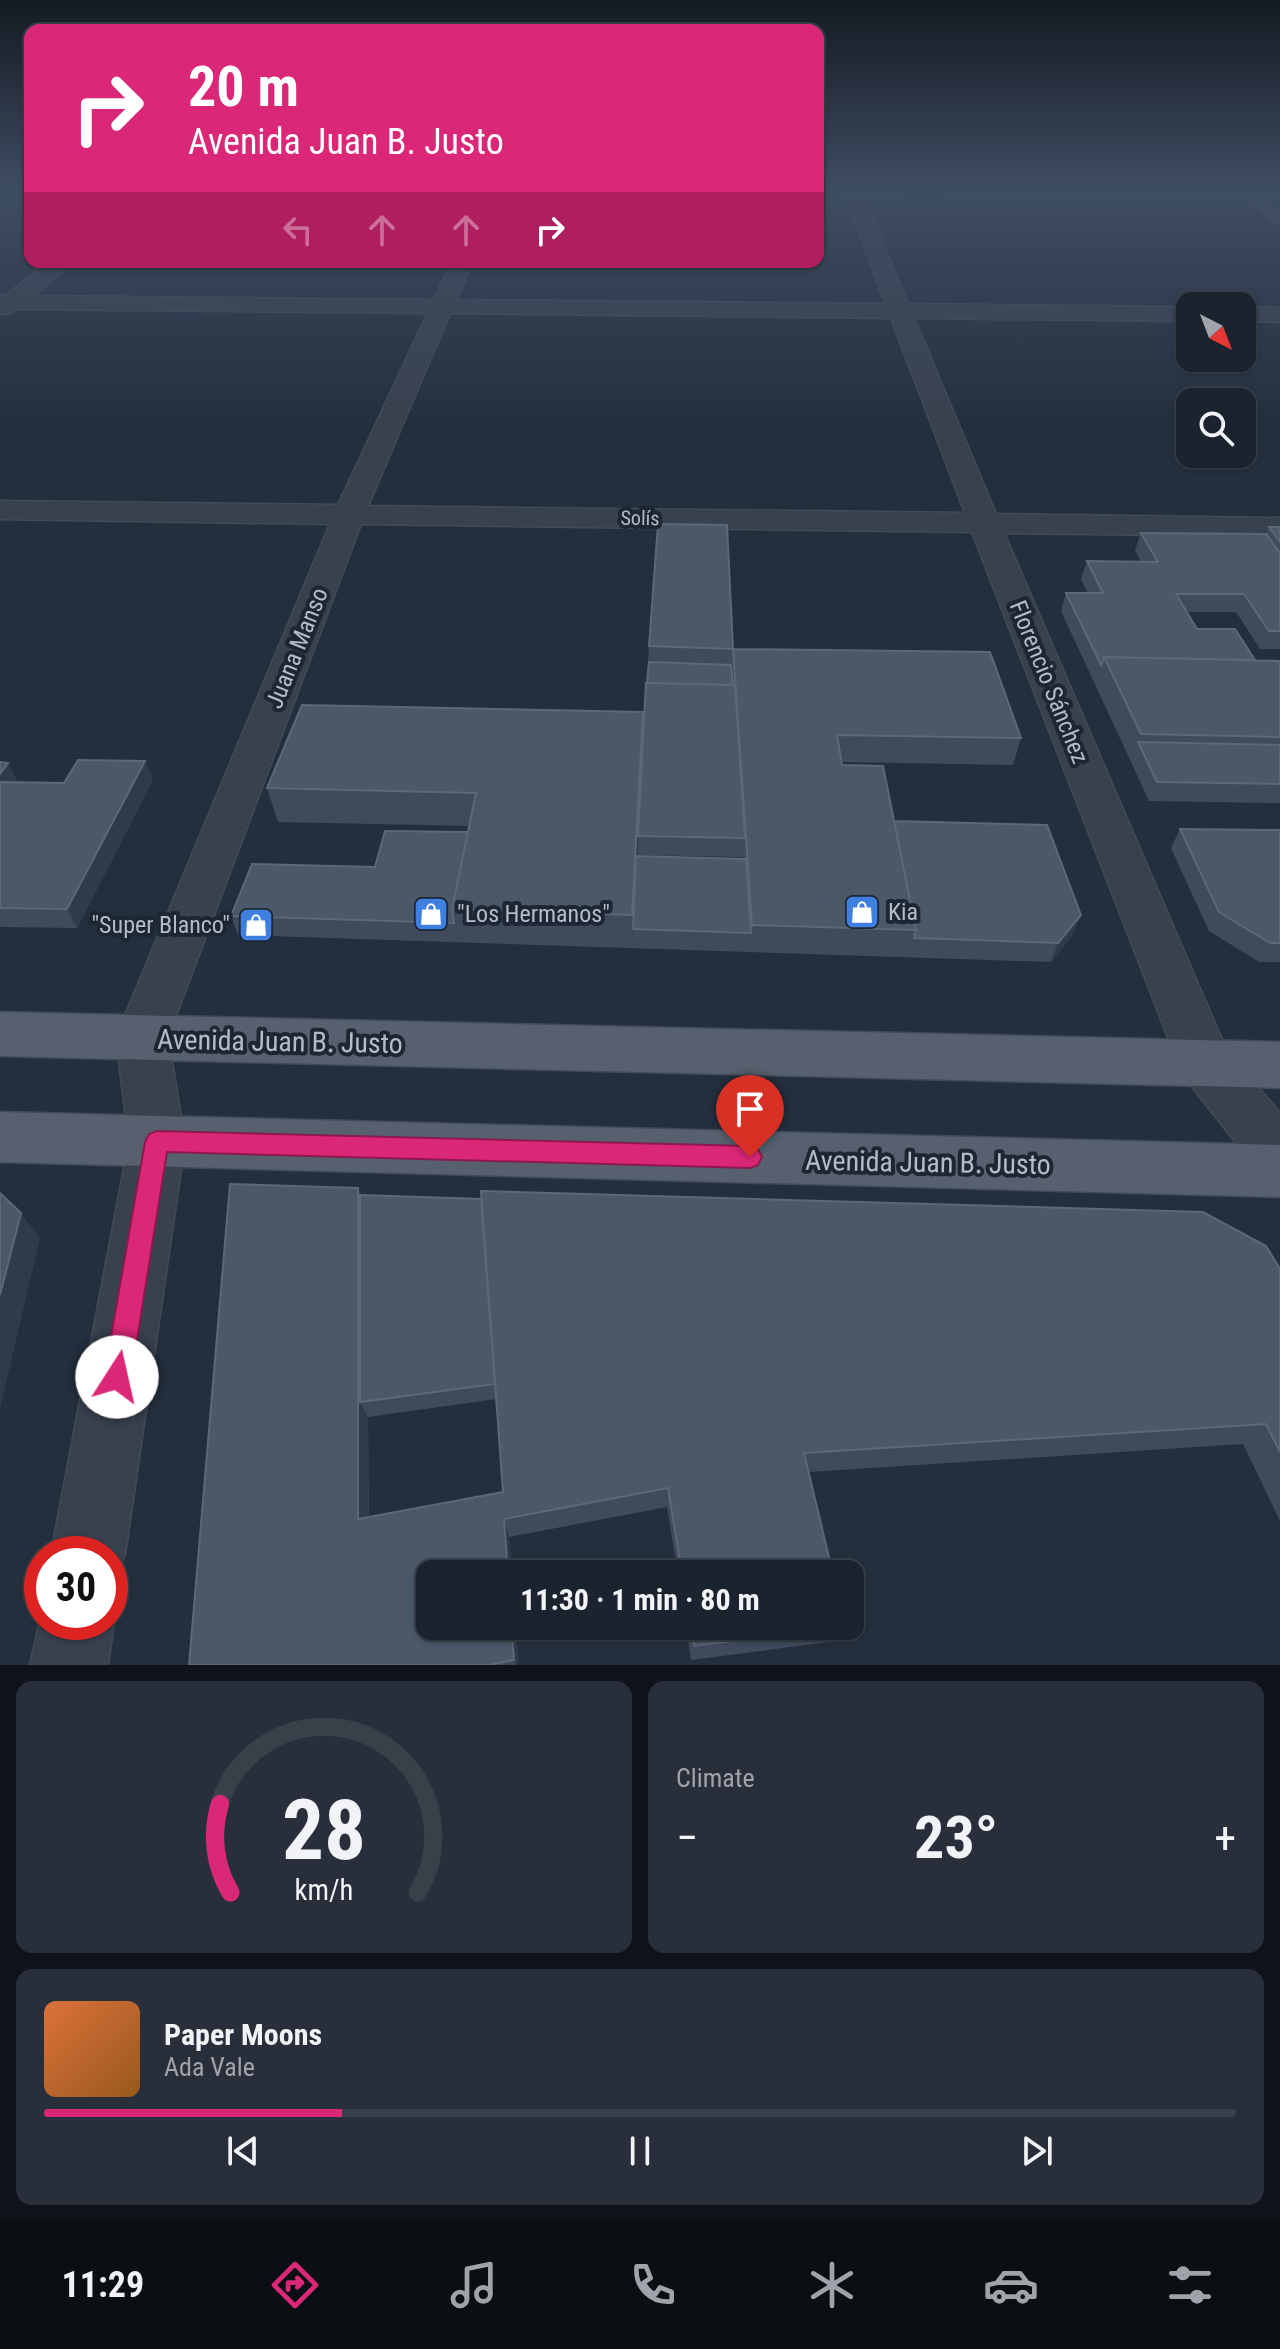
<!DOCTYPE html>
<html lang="en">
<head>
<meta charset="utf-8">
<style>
	:root { --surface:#1b232e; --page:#282f3a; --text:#f1f3f6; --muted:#a0a4aa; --line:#39404a; --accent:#db2777 }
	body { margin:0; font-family:"Roboto Condensed",sans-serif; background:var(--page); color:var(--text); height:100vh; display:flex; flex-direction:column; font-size:30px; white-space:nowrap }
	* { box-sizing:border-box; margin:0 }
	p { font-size:26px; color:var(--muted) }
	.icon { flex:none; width:44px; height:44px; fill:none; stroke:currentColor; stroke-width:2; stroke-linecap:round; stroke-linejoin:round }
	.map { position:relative; height:1665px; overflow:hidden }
	.side { display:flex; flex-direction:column; gap:16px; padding:16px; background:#0f1319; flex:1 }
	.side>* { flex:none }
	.banner { position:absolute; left:24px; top:24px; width:800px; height:244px; border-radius:16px; box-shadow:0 2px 6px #0004,0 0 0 2px var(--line); background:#db2777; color:#fff; overflow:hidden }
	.needle { width:52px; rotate:138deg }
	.tools { position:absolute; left:1176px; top:292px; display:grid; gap:16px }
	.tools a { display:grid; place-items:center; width:80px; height:80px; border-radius:16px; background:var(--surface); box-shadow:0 2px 6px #0004,0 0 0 2px var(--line); font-size:40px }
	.speed { position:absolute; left:24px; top:1536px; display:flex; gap:16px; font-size:40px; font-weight:700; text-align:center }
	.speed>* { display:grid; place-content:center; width:104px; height:104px; border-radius:50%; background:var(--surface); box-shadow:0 2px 6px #0004,0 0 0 2px var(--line); line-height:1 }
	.speed .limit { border:12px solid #d22; background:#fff; color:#111 }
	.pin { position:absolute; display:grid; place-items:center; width:68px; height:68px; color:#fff; margin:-82px -34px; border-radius:50% 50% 50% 0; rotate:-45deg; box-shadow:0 0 8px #0007 }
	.pin .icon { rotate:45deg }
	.me { position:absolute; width:88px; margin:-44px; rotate:10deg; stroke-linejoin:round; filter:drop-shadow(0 0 6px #0008) }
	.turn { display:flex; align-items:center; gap:28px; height:168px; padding:0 32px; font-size:36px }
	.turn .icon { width:104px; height:104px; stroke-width:2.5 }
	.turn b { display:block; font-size:56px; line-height:68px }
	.lanes { display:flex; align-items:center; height:76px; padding:0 32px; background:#0003; justify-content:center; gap:40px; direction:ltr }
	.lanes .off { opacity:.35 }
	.big { font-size:60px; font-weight:700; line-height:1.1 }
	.side .tile { flex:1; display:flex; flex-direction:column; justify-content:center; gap:12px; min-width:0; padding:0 28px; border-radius:16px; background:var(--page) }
	.side .dial { align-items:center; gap:0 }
	.dial svg { height:208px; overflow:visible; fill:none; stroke:var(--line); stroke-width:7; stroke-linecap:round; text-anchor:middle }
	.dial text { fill:var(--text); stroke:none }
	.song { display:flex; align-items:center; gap:24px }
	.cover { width:96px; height:96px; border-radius:12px; background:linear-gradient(135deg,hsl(20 70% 55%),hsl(30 70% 35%)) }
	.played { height:8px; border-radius:4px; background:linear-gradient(90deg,var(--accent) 25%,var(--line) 25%) }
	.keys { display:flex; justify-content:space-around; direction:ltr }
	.heat { display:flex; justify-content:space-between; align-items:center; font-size:44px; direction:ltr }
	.side .tiles { flex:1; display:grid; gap:16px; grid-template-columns:1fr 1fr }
	.tile:last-child { grid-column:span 2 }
	.trip { position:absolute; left:416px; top:1560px; width:448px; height:80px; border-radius:16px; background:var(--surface); box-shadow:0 2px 6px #0004,0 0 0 2px var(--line); font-weight:700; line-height:80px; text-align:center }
	.menu { display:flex; height:128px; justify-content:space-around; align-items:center; background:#0b0e12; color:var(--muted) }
	.menu .icon { width:56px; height:56px }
	.menu .active { color:var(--accent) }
	.menu b { font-size:36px; color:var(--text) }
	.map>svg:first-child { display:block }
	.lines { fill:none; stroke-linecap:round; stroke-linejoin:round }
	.minor-casing { stroke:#414a57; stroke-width:3 }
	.secondary-casing { stroke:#414a57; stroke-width:3 }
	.primary-casing { stroke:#414a57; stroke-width:3 }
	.minor { fill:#38414e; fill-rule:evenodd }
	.secondary { fill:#465061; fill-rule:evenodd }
	.primary { fill:#56606e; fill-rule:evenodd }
	.wall { fill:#3f4b5c; fill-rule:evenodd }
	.shaded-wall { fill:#2f3b4b }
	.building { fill:#4b5868; stroke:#5c6777; stroke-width:2 }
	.route { fill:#db2777; stroke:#8e194d; stroke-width:2 }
	.labels { text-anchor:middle; stroke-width:8; stroke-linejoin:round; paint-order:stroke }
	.far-street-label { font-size:20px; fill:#b4bcc9; stroke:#1d2633 }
	.street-label { font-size:24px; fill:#b4bcc9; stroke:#1d2633 }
	.poi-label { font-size:24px; fill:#b4bcc9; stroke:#1d2633; text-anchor:start }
	.near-street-label { font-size:28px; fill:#b4bcc9; stroke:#1d2633 }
</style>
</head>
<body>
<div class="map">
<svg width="1280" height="1665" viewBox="0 0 1280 1665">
	<rect width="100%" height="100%" fill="#242f3e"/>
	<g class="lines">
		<g class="minor-casing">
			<path id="minor" d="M 818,190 L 1280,190 L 1280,199 L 863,196 L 908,304 L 1190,307 L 1190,321 L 914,318 L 996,514 L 1280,518 L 1280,536 L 1004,533 L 1226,1049 L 1280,1113 L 1280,1181 L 1260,1173 L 1186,1079 L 1178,1063 L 972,532 L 361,524 L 168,1037 L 185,1142 L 125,1554 L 114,1580 L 110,1582 L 110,1554 L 51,1554 L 129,1142 L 116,1037 L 330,524 L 0,519 L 0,501 L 338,505 L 428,313 L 17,309 L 12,313 L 0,314 L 0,295 L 6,295 L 49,262 L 72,262 L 33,296 L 434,300 L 452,262 L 472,262 L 456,300 L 886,304 L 845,196 L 818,195 ZM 450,313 L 891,318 L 965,513 L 368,506 Z
				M 1242,307 L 1280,308 L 1280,322 L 1242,321 Z
				M 42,1612 L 42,1622 L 110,1622 L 110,1612 L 114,1622 L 108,1665 L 30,1665 Z"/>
		</g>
		<g class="secondary-casing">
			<path id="secondary" d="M 1234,190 L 1254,190 L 1280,209 L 1280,224 L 1273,222 Z"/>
		</g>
		<g class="primary-casing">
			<path id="primary" d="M 0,1012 L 1280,1042 L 1280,1088 L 0,1056 Z
				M 0,1112 L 1280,1145 L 1280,1197 L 0,1162 Z"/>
		</g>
		<use href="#minor" class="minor"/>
		<use href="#secondary" class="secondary"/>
		<use href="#primary" class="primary"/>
	</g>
	<path class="wall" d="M 1269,527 L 1280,527 L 1280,649 L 1260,649 L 1236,612 L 1187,612 L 1197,629 L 1255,660 L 1280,661 L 1280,803 L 1149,801 L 1061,611 L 1066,593 L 1088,593 L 1081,579 L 1087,561 L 1141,562 L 1135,550 L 1141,533 L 1266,534 Z
		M 649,646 L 733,649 L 731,665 L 733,649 L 1021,738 L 1013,765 L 842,762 L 842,765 L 894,821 L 1073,935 L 1051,962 L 238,935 L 231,916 L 375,867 L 468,832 L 469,826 L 278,822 L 267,788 L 643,712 L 643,737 ZM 638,851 L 638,855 L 743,857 L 743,859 L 637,856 Z
		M 0,762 L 8,763 L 17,782 L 64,783 L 153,780 L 77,928 L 0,927 Z
		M 1180,829 L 1280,830 L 1280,962 L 1259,962 L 1209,931 L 1171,848 Z
		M 358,1188 L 360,1195 L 1280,1269 L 1280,1521 L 1243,1444 L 809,1472 L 833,1574 L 678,1574 L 667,1507 L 509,1537 L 512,1574 L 430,1574 L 516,1626 L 518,1665 L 189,1665 ZM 496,1399 L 503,1492 L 369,1517 L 368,1417 Z
		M 686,1626 L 846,1626 L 846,1627 L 837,1641 L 691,1660 Z"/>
	<path class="shaded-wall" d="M 643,712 L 643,745 L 634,929 L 633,929 L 633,948 L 632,915 Z
		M 145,761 L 153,780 L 77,928 L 67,909 Z
		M 8,763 L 18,782 L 5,801 L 0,792 L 0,774 Z
		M 1081,915 L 1073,935 L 1051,962 L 1058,943 Z
		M 358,1188 L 367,1212 L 360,1402 L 368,1417 L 369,1537 L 358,1519 Z
		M 21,1213 L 40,1238 L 0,1409 L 0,1295 Z
		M 504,1519 L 509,1537 L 512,1574 L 508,1574 Z
		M 511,1626 L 516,1626 L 518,1665 L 516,1665 L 514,1660 Z"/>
	<path class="building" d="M 658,524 L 727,525 L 733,649 L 649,646 Z
		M 1269,527 L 1280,527 L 1280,542 Z
		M 1141,533 L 1266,534 L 1280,553 L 1280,631 L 1269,631 L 1244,594 L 1176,594 L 1197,629 L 1235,629 L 1255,660 L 1104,657 L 1101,665 L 1066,593 L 1103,593 L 1087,561 L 1158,562 Z
		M 733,649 L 990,652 L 1021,738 L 837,735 L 842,765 L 883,766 L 916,930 L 752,925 Z
		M 1104,657 L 1280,661 L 1280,737 L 1141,734 Z
		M 649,662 L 731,665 L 733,685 L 647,683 Z
		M 646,683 L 735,685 L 745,838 L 638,836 Z
		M 302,705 L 643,712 L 632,915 L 452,909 L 476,793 L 267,788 Z
		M 1138,742 L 1280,745 L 1280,784 L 1157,782 Z
		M 78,760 L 145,761 L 67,909 L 0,908 L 0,782 L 64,783 Z
		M 0,762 L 8,763 L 0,774 Z
		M 894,821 L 1047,825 L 1081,915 L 1058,943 L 914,938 L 916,930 Z
		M 1180,829 L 1280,830 L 1280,943 L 1270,943 L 1219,912 Z
		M 385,831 L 468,832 L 452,909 L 454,923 L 231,916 L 252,864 L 375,867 Z
		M 636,856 L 746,859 L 751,933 L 633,929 Z
		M 230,1184 L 358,1188 L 358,1519 L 503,1492 L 481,1191 L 1203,1212 L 1266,1246 L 1280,1269 L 1280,1452 L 1266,1424 L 804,1453 L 833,1574 L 682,1574 L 668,1488 L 504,1519 L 508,1574 L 430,1574 L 430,1626 L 511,1626 L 514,1660 L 489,1665 L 189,1665 Z
		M 0,1193 L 21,1213 L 0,1295 Z
		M 360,1195 L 481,1199 L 495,1384 L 360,1402 Z
		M 690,1626 L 846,1626 L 846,1627 L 694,1646 Z"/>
	<linearGradient id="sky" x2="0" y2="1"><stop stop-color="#141a22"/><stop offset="0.45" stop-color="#3f4d63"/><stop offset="1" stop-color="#3f4d63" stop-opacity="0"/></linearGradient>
	<rect width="1280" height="423" fill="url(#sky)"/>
	<path class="route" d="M 157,1131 L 750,1146 L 758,1149 L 762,1157 L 758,1165 L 750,1168 L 167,1152 L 131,1377 L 127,1387 L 117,1391 L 108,1387 L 104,1377 L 145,1142 L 149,1134 Z"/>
	<defs>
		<g id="shop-square" transform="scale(1.8)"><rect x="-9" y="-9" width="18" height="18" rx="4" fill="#3f7fe0" stroke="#1d2633"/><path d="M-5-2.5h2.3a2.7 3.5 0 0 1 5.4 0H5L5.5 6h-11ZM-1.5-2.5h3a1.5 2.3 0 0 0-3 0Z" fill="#fff"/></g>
	</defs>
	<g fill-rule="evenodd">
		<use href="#shop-square" x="862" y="912"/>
		<use href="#shop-square" x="431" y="914"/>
		<use href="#shop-square" x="256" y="925"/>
	</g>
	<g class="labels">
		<g class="far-street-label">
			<text transform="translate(640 518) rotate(1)" y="7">Solís</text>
		</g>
		<g class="street-label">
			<text transform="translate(297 648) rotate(-68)" y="8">Juana Manso</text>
			<text transform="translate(1049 682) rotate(68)" y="8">Florencio Sánchez</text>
		</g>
		<g class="poi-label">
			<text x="888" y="920">Kia</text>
			<text x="457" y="922">"Los Hermanos"</text>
			<text x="230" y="933" text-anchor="end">"Super Blanco"</text>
		</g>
		<g class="near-street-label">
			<text transform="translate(280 1041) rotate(1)" y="10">Avenida Juan B. Justo</text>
			<text transform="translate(928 1162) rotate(1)" y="10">Avenida Juan B. Justo</text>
		</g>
	</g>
</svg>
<div class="tools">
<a><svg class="needle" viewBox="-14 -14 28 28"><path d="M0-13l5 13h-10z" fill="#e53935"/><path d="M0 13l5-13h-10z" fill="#a0a4aa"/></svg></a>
<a><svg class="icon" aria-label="search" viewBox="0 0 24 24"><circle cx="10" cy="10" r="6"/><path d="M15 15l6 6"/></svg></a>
</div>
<div class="speed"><div class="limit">30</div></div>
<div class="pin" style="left:750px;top:1157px;background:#d93025"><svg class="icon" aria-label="arrive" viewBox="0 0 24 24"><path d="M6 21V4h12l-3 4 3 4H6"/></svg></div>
<svg class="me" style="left:117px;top:1377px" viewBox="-20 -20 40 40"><circle r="19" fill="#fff"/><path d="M0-13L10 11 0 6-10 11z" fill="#db2777"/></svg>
<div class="trip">11:30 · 1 min · 80 m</div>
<div class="banner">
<div class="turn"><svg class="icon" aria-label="right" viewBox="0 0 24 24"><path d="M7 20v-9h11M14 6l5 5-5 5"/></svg><div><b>20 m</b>Avenida Juan B. Justo</div></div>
<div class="lanes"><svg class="icon off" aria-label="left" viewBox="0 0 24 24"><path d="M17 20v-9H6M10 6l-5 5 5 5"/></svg><svg class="icon off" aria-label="ahead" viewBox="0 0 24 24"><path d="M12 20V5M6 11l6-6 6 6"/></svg><svg class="icon off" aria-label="ahead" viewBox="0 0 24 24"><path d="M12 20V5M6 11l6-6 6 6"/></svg><svg class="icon" aria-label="right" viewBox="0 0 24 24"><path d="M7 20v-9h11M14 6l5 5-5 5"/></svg></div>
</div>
</div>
<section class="side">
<div class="tiles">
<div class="tile dial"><svg viewBox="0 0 100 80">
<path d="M14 69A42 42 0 1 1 86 69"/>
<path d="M14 69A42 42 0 0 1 10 35" stroke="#db2777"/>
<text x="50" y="56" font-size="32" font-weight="700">28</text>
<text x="50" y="72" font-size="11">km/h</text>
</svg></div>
<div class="tile"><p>Climate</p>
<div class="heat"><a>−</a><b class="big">23°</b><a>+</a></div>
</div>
<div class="tile">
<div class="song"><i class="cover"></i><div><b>Paper Moons</b><p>Ada Vale</p></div></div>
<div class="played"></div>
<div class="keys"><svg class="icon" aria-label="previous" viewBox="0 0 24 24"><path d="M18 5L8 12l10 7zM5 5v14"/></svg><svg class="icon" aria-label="pause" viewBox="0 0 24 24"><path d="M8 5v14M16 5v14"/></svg><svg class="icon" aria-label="next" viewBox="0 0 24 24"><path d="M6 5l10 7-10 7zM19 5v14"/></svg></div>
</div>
</div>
</section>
<nav class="menu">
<b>11:29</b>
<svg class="icon active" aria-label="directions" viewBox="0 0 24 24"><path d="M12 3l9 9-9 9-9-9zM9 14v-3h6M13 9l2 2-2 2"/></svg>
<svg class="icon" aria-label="music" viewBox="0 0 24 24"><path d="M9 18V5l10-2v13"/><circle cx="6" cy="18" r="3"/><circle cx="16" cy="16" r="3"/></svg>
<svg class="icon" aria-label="phone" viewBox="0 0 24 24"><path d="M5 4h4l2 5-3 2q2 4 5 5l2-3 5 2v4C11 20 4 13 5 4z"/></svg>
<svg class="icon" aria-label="climate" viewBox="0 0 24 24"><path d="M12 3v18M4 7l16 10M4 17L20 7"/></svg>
<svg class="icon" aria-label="car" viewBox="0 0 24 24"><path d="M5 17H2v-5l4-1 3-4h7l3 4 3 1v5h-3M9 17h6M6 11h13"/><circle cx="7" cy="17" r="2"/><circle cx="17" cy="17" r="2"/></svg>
<svg class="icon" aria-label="filters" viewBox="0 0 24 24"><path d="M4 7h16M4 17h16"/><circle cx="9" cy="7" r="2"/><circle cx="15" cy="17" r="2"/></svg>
</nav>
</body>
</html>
